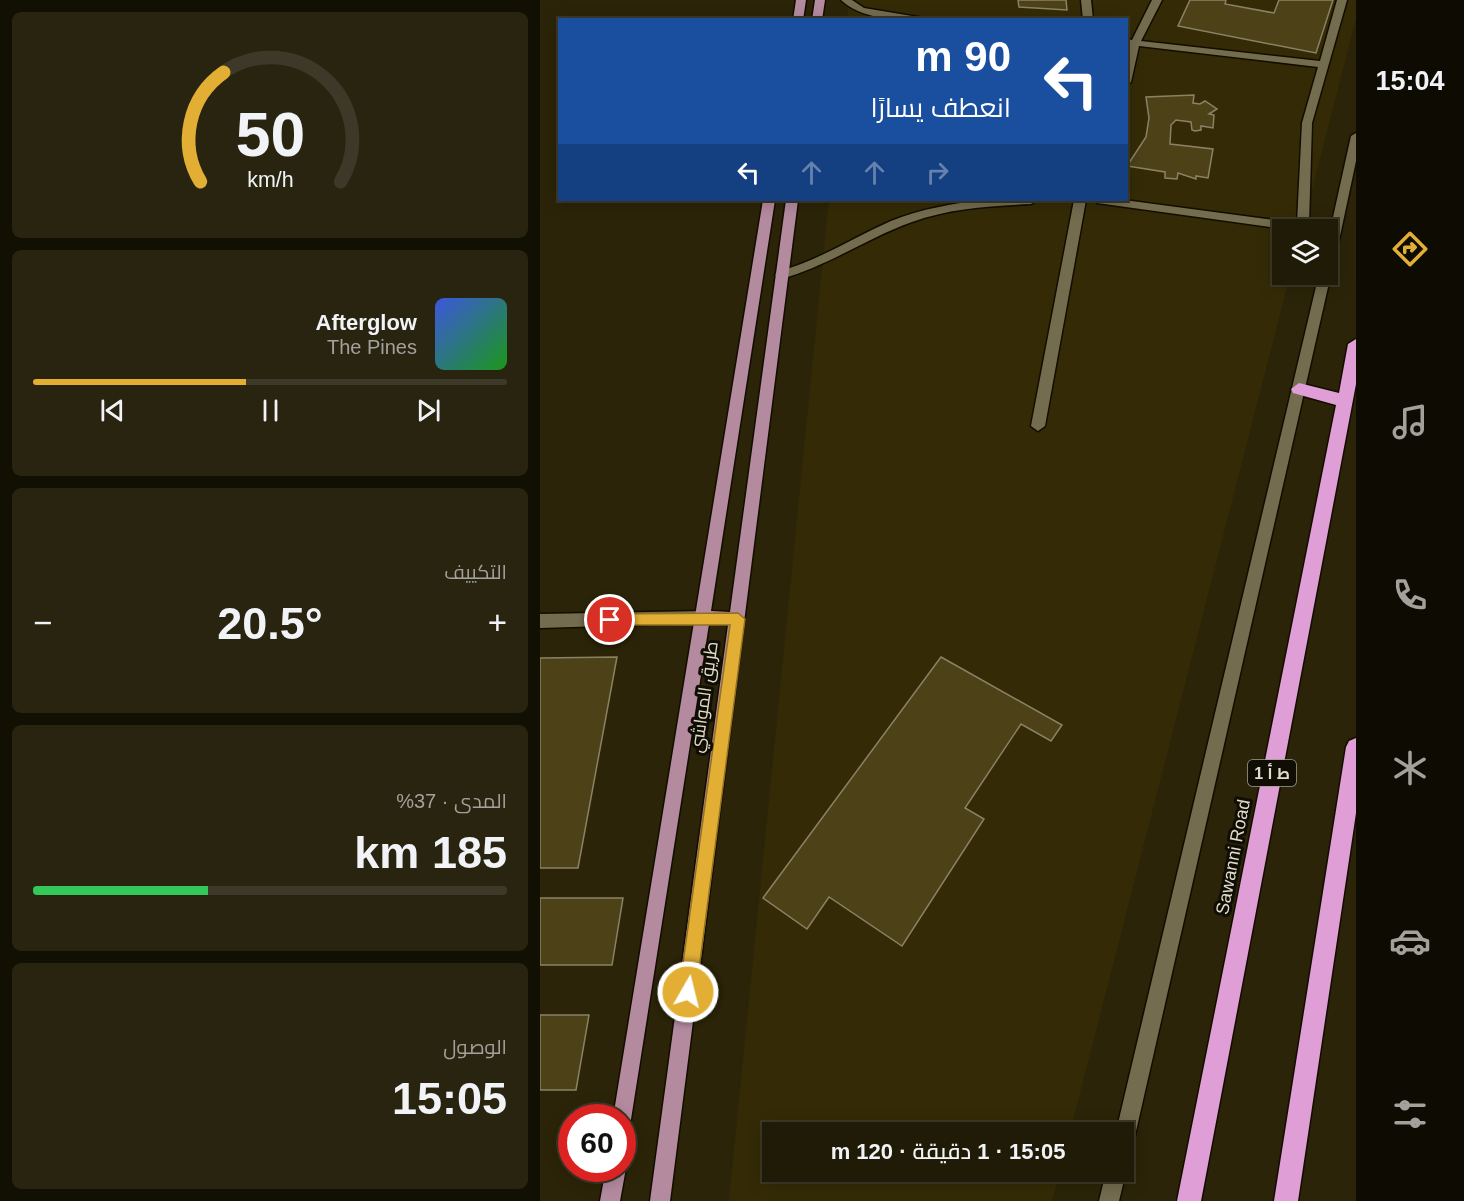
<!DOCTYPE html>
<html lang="ar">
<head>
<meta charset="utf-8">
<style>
	:root { --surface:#201b06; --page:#282410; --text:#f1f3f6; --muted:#a2a19b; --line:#3d3928; --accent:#e2af34 }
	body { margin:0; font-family:Arial,Cairo,sans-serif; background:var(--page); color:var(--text); direction:rtl; height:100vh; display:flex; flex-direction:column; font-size:22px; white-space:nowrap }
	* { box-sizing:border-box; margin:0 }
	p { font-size:20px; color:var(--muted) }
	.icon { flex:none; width:33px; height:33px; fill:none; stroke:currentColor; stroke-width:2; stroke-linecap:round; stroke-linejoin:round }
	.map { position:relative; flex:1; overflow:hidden; direction:ltr }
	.drawer { display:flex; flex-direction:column; gap:12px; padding:12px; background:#120f03; width:540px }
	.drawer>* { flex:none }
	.top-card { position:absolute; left:18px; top:18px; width:570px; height:183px; border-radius:0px; box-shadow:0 3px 15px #0003,0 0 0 2px var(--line); direction:rtl; background:#1a4fa0; color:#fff; overflow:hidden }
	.tools { position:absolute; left:732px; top:219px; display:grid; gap:12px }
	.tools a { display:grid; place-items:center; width:66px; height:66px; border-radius:0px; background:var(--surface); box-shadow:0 3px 15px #0003,0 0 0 2px var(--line); font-size:30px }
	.speed { position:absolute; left:18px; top:1104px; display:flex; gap:12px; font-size:30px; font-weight:700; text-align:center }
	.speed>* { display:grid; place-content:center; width:78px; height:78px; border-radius:50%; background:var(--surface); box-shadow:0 3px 15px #0003,0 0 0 2px var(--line); line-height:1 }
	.speed .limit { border:9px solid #d22; background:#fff; color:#111 }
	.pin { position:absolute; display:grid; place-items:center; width:51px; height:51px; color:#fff; margin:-26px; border:3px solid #fff; border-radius:50%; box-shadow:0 2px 6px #0007 }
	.me { position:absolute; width:66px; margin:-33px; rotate:8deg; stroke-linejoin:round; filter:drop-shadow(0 0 4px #0008) }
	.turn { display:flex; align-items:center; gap:21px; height:126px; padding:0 18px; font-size:27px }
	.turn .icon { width:78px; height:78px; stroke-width:2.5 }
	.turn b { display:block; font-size:42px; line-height:51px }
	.lanes { display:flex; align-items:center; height:57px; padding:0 18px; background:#0003; justify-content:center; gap:30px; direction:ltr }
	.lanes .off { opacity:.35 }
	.big { font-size:45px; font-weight:600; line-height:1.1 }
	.drawer .tile { flex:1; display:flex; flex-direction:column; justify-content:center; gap:9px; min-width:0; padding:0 21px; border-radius:9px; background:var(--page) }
	.drawer .dial { align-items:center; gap:0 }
	.dial svg { height:156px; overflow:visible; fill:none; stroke:var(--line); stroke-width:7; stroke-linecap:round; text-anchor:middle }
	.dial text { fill:var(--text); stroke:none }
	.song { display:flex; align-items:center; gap:18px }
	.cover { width:72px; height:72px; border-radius:9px; background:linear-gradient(135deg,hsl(230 70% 55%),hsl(120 70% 35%)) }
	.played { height:6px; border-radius:3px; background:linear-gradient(90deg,var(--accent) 45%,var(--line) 45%) }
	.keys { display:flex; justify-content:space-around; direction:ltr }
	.heat { display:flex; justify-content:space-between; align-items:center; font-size:33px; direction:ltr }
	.charge { height:9px; border-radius:4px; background:linear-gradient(90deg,#34c759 37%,var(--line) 0) }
	.trip { position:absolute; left:222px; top:1122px; width:372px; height:60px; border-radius:0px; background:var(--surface); box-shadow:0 3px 15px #0003,0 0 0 2px var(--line); font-weight:600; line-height:60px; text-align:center; direction:rtl }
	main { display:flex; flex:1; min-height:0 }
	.menu { display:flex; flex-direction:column; width:108px; justify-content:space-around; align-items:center; background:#0d0b02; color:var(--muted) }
	.menu .icon { width:42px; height:42px }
	.menu .active { color:var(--accent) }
	.menu b { font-size:27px; color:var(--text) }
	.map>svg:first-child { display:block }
	.built { fill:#342b06 }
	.building { fill:#4c4117; stroke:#8a8265; stroke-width:1.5 }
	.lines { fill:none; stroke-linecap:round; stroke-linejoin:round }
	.minor-casing { stroke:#130d00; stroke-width:3 }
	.major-casing { stroke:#130d00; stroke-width:3 }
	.highway-casing { stroke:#130d00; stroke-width:3 }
	.minor { fill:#746c4f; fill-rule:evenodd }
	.major { fill:#b48a9f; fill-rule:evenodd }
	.highway { fill:#df9ed5; fill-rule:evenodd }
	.route { fill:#e2af34; stroke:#937222; stroke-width:1.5 }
	.labels { text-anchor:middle; stroke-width:6; stroke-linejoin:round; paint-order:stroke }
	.shield { fill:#100d04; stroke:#a29e90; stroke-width:1.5 }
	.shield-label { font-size:16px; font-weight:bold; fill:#e0dccc }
	.street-label { font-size:18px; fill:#e0dccc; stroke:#100d04 }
</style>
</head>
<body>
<main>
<nav class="menu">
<b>15:04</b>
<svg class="icon active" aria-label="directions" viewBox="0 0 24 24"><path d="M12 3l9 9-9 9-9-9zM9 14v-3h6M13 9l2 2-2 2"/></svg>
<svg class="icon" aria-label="music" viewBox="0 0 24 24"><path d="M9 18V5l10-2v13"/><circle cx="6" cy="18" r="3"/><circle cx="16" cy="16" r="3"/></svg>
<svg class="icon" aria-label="phone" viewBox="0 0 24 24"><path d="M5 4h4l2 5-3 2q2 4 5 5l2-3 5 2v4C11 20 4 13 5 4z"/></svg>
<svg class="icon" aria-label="climate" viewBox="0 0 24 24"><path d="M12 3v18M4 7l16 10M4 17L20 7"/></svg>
<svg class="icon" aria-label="car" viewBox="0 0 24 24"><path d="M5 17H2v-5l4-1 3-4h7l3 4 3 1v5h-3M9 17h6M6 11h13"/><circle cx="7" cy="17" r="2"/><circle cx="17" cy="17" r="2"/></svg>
<svg class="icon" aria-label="filters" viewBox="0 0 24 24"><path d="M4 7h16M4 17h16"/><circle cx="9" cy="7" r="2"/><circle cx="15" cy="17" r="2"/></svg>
</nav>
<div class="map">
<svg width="816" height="1201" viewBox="0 0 816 1201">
	<rect width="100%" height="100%" fill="#2b2408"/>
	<path class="built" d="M 309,0 L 816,0 L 816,18 L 762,229 L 742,230 L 742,274 L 750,275 L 530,1132 L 232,1132 L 232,1172 L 520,1172 L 512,1201 L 189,1201 L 289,200 L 586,200 L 586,20 L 307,19 Z"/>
	<path class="building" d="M 478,0 L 526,0 L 527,10 L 479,7 Z
		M 650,0 L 686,0 L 685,4 L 734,13 L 739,0 L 793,0 L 776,53 L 638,26 Z
		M 654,95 L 653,103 L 660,104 L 665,101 L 677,109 L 669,114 L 674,115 L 673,128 L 661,126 L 661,130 L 655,131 L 652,130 L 651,122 L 636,120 L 631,125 L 630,144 L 673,149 L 668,178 L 656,176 L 656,179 L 638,173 L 637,179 L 625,178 L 625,172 L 587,166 L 606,137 L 609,118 L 606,97 Z
		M 77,657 L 38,868 L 0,868 L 0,658 Z
		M 401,657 L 522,725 L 511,741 L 481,724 L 425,808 L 444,819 L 362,946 L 289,897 L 267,929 L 223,898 Z
		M 0,898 L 83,898 L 72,965 L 0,965 Z
		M 0,1015 L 49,1015 L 36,1090 L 0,1090 Z"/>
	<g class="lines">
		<g class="minor-casing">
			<path id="minor" d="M 301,0 L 312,0 L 324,8 L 396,20 C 367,20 324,22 301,0 Z
				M 541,0 L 551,0 L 553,20 L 543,20 Z
				M 612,0 L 622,0 L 601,41 L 780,61 L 797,0 L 807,0 L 772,123 L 769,224 L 787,230 L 751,230 L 557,203 L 556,200 L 584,200 L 757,223 L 762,123 L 778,67 L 599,46 L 591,82 L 586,85 L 586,58 L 590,45 L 586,45 L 586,39 L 592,40 Z
				M 816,133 L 816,161 L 794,264 L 788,268 L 788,240 L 811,136 Z
				M 446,200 L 497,200 L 491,204 C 451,206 410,208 372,222 C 327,238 288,266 241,279 L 235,275 L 237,272 C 278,261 312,238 351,221 C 381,209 414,203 446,200 Z
				M 534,200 L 546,200 L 505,426 L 498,431 L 491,426 Z
				M 788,271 L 791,274 L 594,1140 L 591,1147 L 584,1150 L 584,1132 L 576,1132 L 779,274 L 788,274 Z
				M 163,611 L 168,612 L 171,617 L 168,622 L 163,623 L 0,628 L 0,614 Z
				M 584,1166 L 586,1172 L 579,1201 L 559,1201 L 566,1172 L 584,1172 Z"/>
		</g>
		<g class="major-casing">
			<path id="major" d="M 256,0 L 266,0 L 263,20 L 253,20 Z
				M 275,0 L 285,0 L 282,20 L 272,20 Z
				M 223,200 L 235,200 L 171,611 L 190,612 L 246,200 L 258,200 L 130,1201 L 110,1201 L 188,625 L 169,624 L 89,1132 L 82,1135 L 82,1118 L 73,1118 Z
				M 82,1161 L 86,1168 L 80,1201 L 60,1201 L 66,1168 L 82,1168 Z"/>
		</g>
		<g class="highway-casing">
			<path id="highway" d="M 816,339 L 816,384 L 661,1201 L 637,1201 L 796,405 L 753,393 L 751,389 L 759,383 L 799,393 L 808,344 Z
				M 816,738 L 816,813 L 758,1201 L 734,1201 L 806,747 L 809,741 Z"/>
		</g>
		<use href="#minor" class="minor"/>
		<use href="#major" class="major"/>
		<use href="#highway" class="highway"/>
	</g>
	<path class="route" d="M 198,613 L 205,619 L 156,992 L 154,997 L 148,1000 L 142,997 L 139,992 L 190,625 L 70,625 L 63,620 L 70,614 Z"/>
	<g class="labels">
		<rect class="shield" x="708" y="760" width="48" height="26" rx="4.5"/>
		<g class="shield-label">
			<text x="732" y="779">ط أ 1</text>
		</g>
		<g class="street-label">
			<text transform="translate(164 697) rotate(-82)" y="6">طريق المواشي</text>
			<text transform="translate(693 857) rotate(-79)" y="6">Sawanni Road</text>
		</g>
	</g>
</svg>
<div class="tools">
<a><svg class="icon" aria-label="layers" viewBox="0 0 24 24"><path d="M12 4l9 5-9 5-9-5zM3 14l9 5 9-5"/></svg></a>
</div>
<div class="speed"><div class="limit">60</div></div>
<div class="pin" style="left:70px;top:620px;background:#d93025"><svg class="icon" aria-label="arrive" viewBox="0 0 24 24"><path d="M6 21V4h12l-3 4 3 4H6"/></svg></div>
<svg class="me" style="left:148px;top:992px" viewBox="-20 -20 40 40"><circle r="17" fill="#e2af34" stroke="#fff" stroke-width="3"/><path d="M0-11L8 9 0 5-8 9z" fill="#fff"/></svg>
<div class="trip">15:05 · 1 دقيقة · 120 m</div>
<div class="top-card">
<div class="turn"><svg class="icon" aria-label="left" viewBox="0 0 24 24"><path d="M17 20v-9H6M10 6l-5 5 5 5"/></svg><div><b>90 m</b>انعطف يسارًا</div></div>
<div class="lanes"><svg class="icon" aria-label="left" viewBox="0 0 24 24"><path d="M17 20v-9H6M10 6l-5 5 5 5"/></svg><svg class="icon off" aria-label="ahead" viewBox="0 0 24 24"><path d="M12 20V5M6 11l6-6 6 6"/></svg><svg class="icon off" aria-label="ahead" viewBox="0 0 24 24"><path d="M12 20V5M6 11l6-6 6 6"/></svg><svg class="icon off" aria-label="right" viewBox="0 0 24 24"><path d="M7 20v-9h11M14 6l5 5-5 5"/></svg></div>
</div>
</div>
<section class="drawer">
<div class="tile dial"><svg viewBox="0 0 100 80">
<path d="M14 69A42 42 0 1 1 86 69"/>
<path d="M14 69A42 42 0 0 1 26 13" stroke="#e2af34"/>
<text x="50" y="56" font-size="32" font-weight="700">50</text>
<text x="50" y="72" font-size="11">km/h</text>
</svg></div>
<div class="tile">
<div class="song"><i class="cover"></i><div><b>Afterglow</b><p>The Pines</p></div></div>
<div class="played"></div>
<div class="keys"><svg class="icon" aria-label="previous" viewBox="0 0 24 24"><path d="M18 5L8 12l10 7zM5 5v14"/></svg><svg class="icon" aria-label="pause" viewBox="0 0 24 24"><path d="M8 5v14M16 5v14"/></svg><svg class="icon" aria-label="next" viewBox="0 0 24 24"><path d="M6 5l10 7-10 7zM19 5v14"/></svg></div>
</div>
<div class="tile"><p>التكييف</p>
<div class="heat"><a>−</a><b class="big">20.5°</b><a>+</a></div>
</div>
<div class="tile"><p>المدى · 37%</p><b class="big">185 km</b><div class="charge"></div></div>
<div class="tile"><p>الوصول</p><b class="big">15:05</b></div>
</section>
</main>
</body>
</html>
